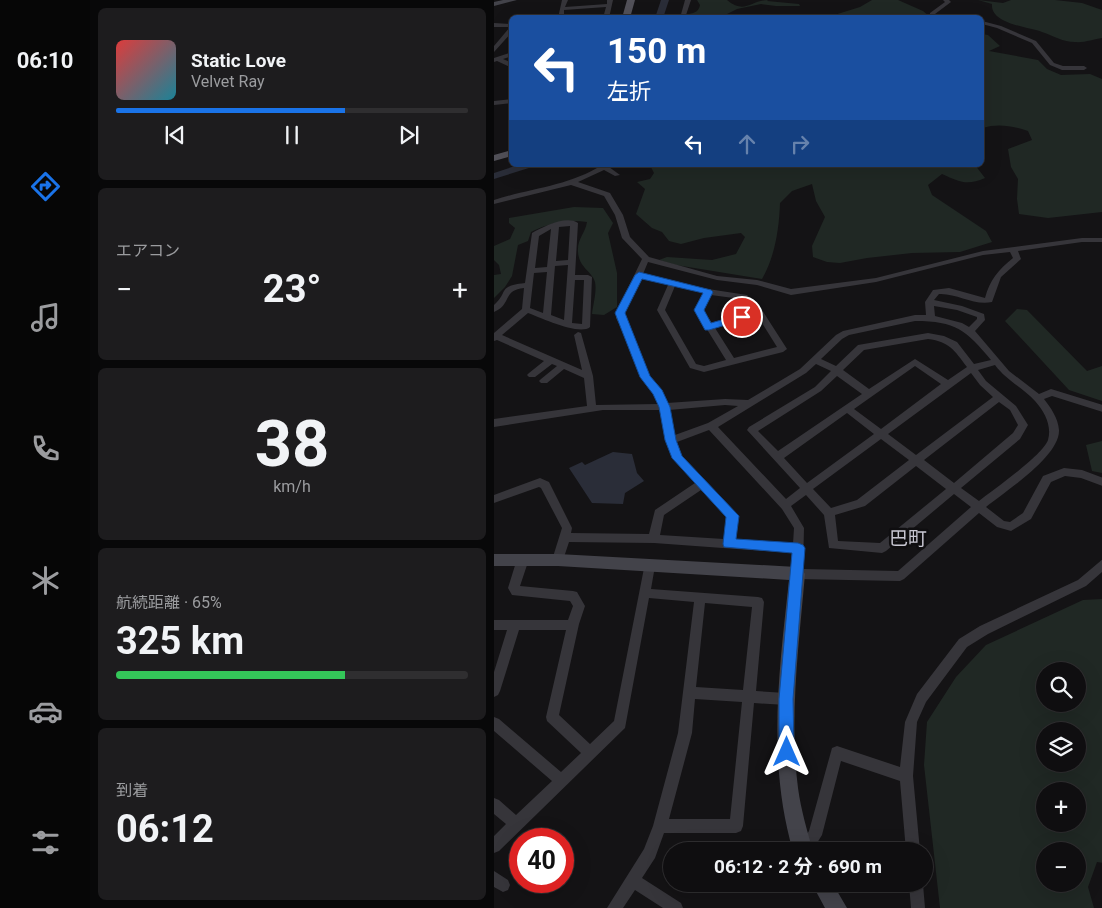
<!DOCTYPE html>
<html lang="ja">
<head>
<meta charset="utf-8">
<style>
	:root { --surface:#0f0e10; --page:#1d1c1e; --text:#f1f3f6; --muted:#9b9c9f; --line:#2f2e30; --accent:#1a73e8 }
	body { margin:0; font-family:Roboto,"Noto Sans JP",sans-serif; background:var(--page); color:var(--text); height:100vh; display:flex; flex-direction:column; font-size:19px; white-space:nowrap }
	* { box-sizing:border-box; margin:0 }
	p { font-size:16px; color:var(--muted) }
	.icon { flex:none; width:28px; height:28px; fill:none; stroke:currentColor; stroke-width:2; stroke-linecap:round; stroke-linejoin:round }
	.map { position:relative; flex:1; overflow:hidden }
	.sheet { display:flex; flex-direction:column; gap:8px; padding:8px; background:#080809; width:404px }
	.sheet>* { flex:none }
	.hud { position:absolute; left:15px; top:15px; width:475px; height:152px; border-radius:8px; box-shadow:0 5px 20px #0002,0 0 0 1px var(--line); background:#1a4fa0; color:#fff; overflow:hidden }
	.fabs { position:absolute; left:542px; top:662px; display:grid; gap:10px }
	.fabs a { display:grid; place-items:center; width:50px; height:50px; border-radius:50%; background:var(--surface); box-shadow:0 5px 20px #0002,0 0 0 1px var(--line); font-size:25px }
	.speed { position:absolute; left:15px; top:828px; display:flex; gap:10px; font-size:25px; font-weight:700; text-align:center }
	.speed>* { display:grid; place-content:center; width:65px; height:65px; border-radius:50%; background:var(--surface); box-shadow:0 5px 20px #0002,0 0 0 1px var(--line); line-height:1 }
	.speed .limit { border:8px solid #d22; background:#fff; color:#111 }
	.pin { position:absolute; display:grid; place-items:center; width:42px; height:42px; color:#fff; margin:-21px; border:2px solid #fff; border-radius:50%; box-shadow:0 1px 5px #0007 }
	.me { position:absolute; width:55px; margin:-28px; rotate:0deg; stroke-linejoin:round; filter:drop-shadow(0 0 4px #0008) }
	.turn { display:flex; align-items:center; gap:18px; height:105px; padding:0 15px; font-size:22px }
	.turn .icon { width:65px; height:65px; stroke-width:2.5 }
	.turn b { display:block; font-size:35px; line-height:42px }
	.lanes { display:flex; align-items:center; height:48px; padding:0 15px; background:#0003; justify-content:center; gap:25px; direction:ltr }
	.lanes .off { opacity:.35 }
	.big { font-size:38px; font-weight:700; line-height:1.1 }
	.sheet .widget { flex:1; display:flex; flex-direction:column; justify-content:center; gap:8px; min-width:0; padding:0 18px; border-radius:8px; background:var(--page) }
	.sheet .dial { align-items:center; gap:0 }
	.dial b { font-size:65px; line-height:1 }
	.song { display:flex; align-items:center; gap:15px }
	.cover { width:60px; height:60px; border-radius:8px; background:linear-gradient(135deg,hsl(0 70% 55%),hsl(190 70% 35%)) }
	.played { height:5px; border-radius:2px; background:linear-gradient(90deg,var(--accent) 65%,var(--line) 65%) }
	.keys { display:flex; justify-content:space-around; direction:ltr }
	.heat { display:flex; justify-content:space-between; align-items:center; font-size:28px; direction:ltr }
	.charge { height:8px; border-radius:4px; background:linear-gradient(90deg,#34c759 65%,var(--line) 0) }
	.trip { position:absolute; left:169px; top:842px; width:270px; height:50px; border-radius:25px; background:var(--surface); box-shadow:0 5px 20px #0002,0 0 0 1px var(--line); font-weight:700; line-height:50px; text-align:center }
	main { display:flex; flex:1; min-height:0 }
	.menu { display:flex; flex-direction:column; width:90px; justify-content:space-around; align-items:center; background:#060606; color:var(--muted) }
	.menu .icon { width:35px; height:35px }
	.menu .active { color:var(--accent) }
	.menu b { font-size:22px; color:var(--text) }
	.map>svg:first-child { display:block }
	.green { fill:#202824; fill-rule:evenodd }
	.water { fill:#2a2d38 }
	.lines { fill:none; stroke-linecap:round; stroke-linejoin:round }
	.river { fill:#2a2d38; fill-rule:evenodd }
	.street { fill:#36353a; fill-rule:evenodd }
	.secondary { fill:#43434a; fill-rule:evenodd }
	.primary { fill:#525159; fill-rule:evenodd }
	.route { fill:#1a73e8; stroke:#114b97 }
	.labels { text-anchor:middle; stroke-width:5; stroke-linejoin:round; paint-order:stroke }
	.quarter-label { font-size:19px; fill:#c7c6d1; stroke:#0f0e10 }
</style>
</head>
<body>
<main>
<nav class="menu">
<b>06:10</b>
<svg class="icon active" aria-label="directions" viewBox="0 0 24 24"><path d="M12 3l9 9-9 9-9-9zM9 14v-3h6M13 9l2 2-2 2"/></svg>
<svg class="icon" aria-label="music" viewBox="0 0 24 24"><path d="M9 18V5l10-2v13"/><circle cx="6" cy="18" r="3"/><circle cx="16" cy="16" r="3"/></svg>
<svg class="icon" aria-label="phone" viewBox="0 0 24 24"><path d="M5 4h4l2 5-3 2q2 4 5 5l2-3 5 2v4C11 20 4 13 5 4z"/></svg>
<svg class="icon" aria-label="climate" viewBox="0 0 24 24"><path d="M12 3v18M4 7l16 10M4 17L20 7"/></svg>
<svg class="icon" aria-label="car" viewBox="0 0 24 24"><path d="M5 17H2v-5l4-1 3-4h7l3 4 3 1v5h-3M9 17h6M6 11h13"/><circle cx="7" cy="17" r="2"/><circle cx="17" cy="17" r="2"/></svg>
<svg class="icon" aria-label="filters" viewBox="0 0 24 24"><path d="M4 7h16M4 17h16"/><circle cx="9" cy="7" r="2"/><circle cx="15" cy="17" r="2"/></svg>
</nav>
<section class="sheet">
<div class="widget">
<div class="song"><i class="cover"></i><div><b>Static Love</b><p>Velvet Ray</p></div></div>
<div class="played"></div>
<div class="keys"><svg class="icon" aria-label="previous" viewBox="0 0 24 24"><path d="M18 5L8 12l10 7zM5 5v14"/></svg><svg class="icon" aria-label="pause" viewBox="0 0 24 24"><path d="M8 5v14M16 5v14"/></svg><svg class="icon" aria-label="next" viewBox="0 0 24 24"><path d="M6 5l10 7-10 7zM19 5v14"/></svg></div>
</div>
<div class="widget"><p>エアコン</p>
<div class="heat"><a>−</a><b class="big">23°</b><a>+</a></div>
</div>
<div class="widget dial"><b>38</b><p>km/h</p></div>
<div class="widget"><p>航続距離 · 65%</p><b class="big">325 km</b><div class="charge"></div></div>
<div class="widget"><p>到着</p><b class="big">06:12</b></div>
</section>
<div class="map">
<svg width="609" height="908" viewBox="0 0 609 908">
	<rect width="100%" height="100%" fill="#141315"/>
	<path class="green" d="M 203,0 L 233,0 C 251,15 257,0 274,0 L 273,1 L 305,4 L 306,6 L 282,6 L 267,4 L 243,9 L 227,17 L 197,17 L 195,14 C 201,13 205,11 206,5 Z
		M 378,0 L 404,0 L 429,11 L 436,17 L 334,17 L 366,7 Z
		M 484,0 L 509,3 L 517,0 L 561,0 L 588,3 L 608,10 L 608,38 C 600,39 590,43 581,42 C 569,42 560,36 548,32 C 535,27 496,24 498,4 Z
		M 488,34 L 494,35 L 506,46 L 495,51 L 544,60 L 553,69 L 567,75 L 596,74 L 608,79 L 608,212 L 554,218 L 525,214 L 523,199 L 524,179 L 517,167 L 514,149 L 538,140 L 534,131 C 518,126 505,123 488,128 Z
		M 156,165 L 481,165 L 491,178 C 473,186 466,182 448,174 L 434,185 L 438,195 L 492,231 L 498,242 L 466,252 L 418,253 L 373,258 L 346,263 L 333,262 L 319,257 L 318,246 L 331,217 L 322,201 L 318,184 L 298,191 L 286,203 C 285,230 281,256 268,279 L 182,265 L 165,260 L 173,257 L 218,260 L 242,254 L 251,237 L 247,233 L 210,238 L 187,244 L 175,241 L 168,232 L 158,228 L 142,214 L 151,189 L 143,182 L 156,179 L 160,173 Z
		M 80,207 L 109,208 L 119,223 L 114,233 L 123,273 L 123,307 L 110,315 L 98,314 C 99,305 103,291 101,282 C 98,271 85,268 84,252 C 83,239 91,234 93,222 C 73,219 55,223 37,232 L 34,241 L 24,245 L 18,276 L 11,287 L 0,298 L 0,275 L 7,274 L 5,265 L 0,260 L 0,246 L 16,239 L 21,228 L 15,223 L 15,218 Z
		M 523,309 L 533,310 L 593,371 L 608,366 L 608,401 L 575,390 L 511,321 Z
		M 608,441 L 609,441 L 608,473 L 598,471 L 592,445 Z
		M 608,599 L 609,863 L 603,862 L 594,887 L 600,908 L 446,908 L 430,765 L 433,722 L 462,677 L 492,645 L 589,600 ZM 584,671 L 584,704 L 551,704 L 551,671 ZM 584,731 L 584,764 L 551,764 L 551,731 ZM 584,791 L 584,824 L 551,824 L 551,791 ZM 584,851 L 584,884 L 551,884 L 551,851 Z"/>
	<path class="water" d="M 119,452 L 138,454 L 143,473 L 150,481 L 131,493 L 129,504 L 98,503 L 75,468 L 88,462 L 91,465 Z"/>
	<g class="lines">
		<path class="river" d="M 167,0 L 175,0 L 169,18 L 161,18 Z
			M 24,165 L 39,165 L 38,167 L 0,179 L 0,173 Z"/>
		<path class="street" d="M 68,0 L 74,0 L 71,7 L 113,4 L 113,0 L 119,0 L 115,18 L 109,18 L 112,7 L 70,10 L 70,18 L 64,18 Z
			M 191,0 L 197,0 L 191,18 L 186,18 Z
			M 449,0 L 455,0 L 457,2 L 441,14 L 447,18 L 440,18 L 436,15 L 436,13 L 451,2 Z
			M 488,21 L 507,26 L 542,41 L 560,63 L 569,66 L 590,66 L 593,68 L 590,70 L 568,70 L 556,65 L 538,43 L 503,28 L 488,24 Z
			M 0,23 L 18,24 L 18,32 L 0,52 L 0,46 L 16,27 L 0,27 Z
			M 18,52 L 18,56 L 9,59 L 18,63 L 18,68 L 3,61 L 0,62 L 0,58 Z
			M 18,99 L 18,103 L 0,105 L 0,101 Z
			M 108,165 L 116,165 L 115,167 L 126,175 L 121,176 L 110,170 L 84,182 L 116,193 L 129,215 L 136,237 L 155,257 L 223,276 L 263,280 L 297,289 L 382,278 L 489,251 L 588,238 L 609,238 L 609,242 L 588,242 L 524,251 L 527,259 L 507,277 L 498,302 C 480,306 463,293 445,294 L 440,300 L 468,306 L 490,314 L 491,320 L 481,331 L 515,371 L 545,394 L 557,389 L 609,405 L 609,412 L 558,396 L 550,399 C 557,408 564,418 565,430 C 566,456 512,491 492,507 L 510,521 L 516,522 L 529,513 L 549,476 L 570,468 L 588,470 L 609,478 L 609,486 L 587,478 L 571,476 L 557,482 L 537,519 L 517,531 L 503,527 L 485,513 L 410,579 L 406,581 L 303,579 L 299,577 L 297,574 L 298,553 L 160,543 L 75,542 L 68,563 L 64,565 L 60,563 L 58,560 L 68,528 L 47,488 L 45,487 L 0,503 L 0,495 L 46,478 L 55,482 L 78,528 L 77,533 L 155,534 L 161,510 L 201,483 L 179,458 L 172,440 L 166,410 L 109,410 L 0,427 L 0,419 L 93,406 L 90,378 L 70,369 L 53,383 L 47,383 L 45,381 L 47,379 L 63,366 L 58,364 L 41,377 L 35,377 L 33,375 L 35,373 L 50,361 L 3,340 L 0,341 L 0,333 L 28,309 L 30,288 C 8,290 18,305 0,312 L 0,305 C 15,292 3,286 31,283 L 38,233 C 49,227 72,215 84,223 L 81,275 L 94,275 L 98,277 L 96,327 C 86,336 47,318 34,313 L 8,335 L 88,370 L 80,335 L 84,332 L 87,333 L 99,376 L 102,405 L 164,404 L 160,394 L 146,377 L 131,335 L 122,318 L 122,313 L 148,259 L 128,238 L 121,215 L 110,196 L 77,185 L 0,204 L 0,200 C 37,188 75,186 108,165 ZM 76,226 L 74,260 L 62,261 L 65,227 ZM 57,229 L 53,267 L 41,268 L 45,236 ZM 516,252 L 519,258 C 504,270 496,280 491,298 L 455,288 L 439,290 L 431,302 L 432,315 L 421,315 L 349,331 L 342,335 L 306,369 L 254,400 L 231,399 L 173,403 L 167,391 L 155,376 L 139,335 L 130,318 L 130,313 L 147,278 L 174,285 L 163,310 L 196,368 L 210,372 L 289,352 L 293,349 L 268,310 L 253,295 L 214,289 L 149,274 L 154,262 L 223,280 L 263,285 L 297,295 L 382,282 L 489,255 ZM 74,265 L 70,320 L 57,315 L 61,266 ZM 53,272 L 49,313 L 36,308 L 40,273 ZM 81,280 L 90,280 L 88,324 L 78,323 ZM 181,286 L 209,293 L 201,310 L 232,360 L 210,366 L 202,364 L 171,310 ZM 217,295 L 247,299 L 259,311 L 218,323 L 209,310 ZM 440,306 L 463,310 L 483,317 L 483,319 L 475,327 L 468,323 L 441,316 ZM 263,315 L 283,347 L 240,358 L 221,328 ZM 421,321 C 462,321 472,330 497,360 L 480,364 L 463,342 L 450,336 L 434,333 L 364,345 L 342,366 L 327,359 L 348,339 L 355,335 ZM 434,339 C 456,342 460,350 473,367 L 454,380 L 421,359 L 375,389 L 349,370 L 370,350 ZM 322,364 L 337,371 L 321,387 L 255,427 L 253,430 L 306,488 L 292,499 L 224,427 L 312,373 ZM 501,365 C 512,380 529,388 541,401 C 551,412 558,426 554,440 C 549,455 499,490 485,501 L 467,488 L 526,439 L 534,425 L 522,406 L 492,381 L 484,370 ZM 421,366 L 447,384 L 387,429 L 360,409 ZM 477,373 L 486,385 L 499,397 L 422,455 L 394,434 ZM 343,376 L 368,394 L 284,451 L 264,431 L 327,391 ZM 505,402 L 516,410 L 524,425 L 519,433 L 460,483 L 430,460 ZM 231,405 L 244,406 L 214,423 L 181,435 L 175,410 ZM 353,413 L 380,434 L 313,483 L 290,458 ZM 215,430 L 288,509 L 300,528 L 299,544 L 241,540 L 243,516 L 242,513 L 188,456 L 183,442 ZM 387,439 L 415,460 L 363,500 L 337,508 L 319,489 ZM 422,466 L 452,489 L 386,543 L 344,541 L 341,515 L 371,506 ZM 207,490 L 233,517 L 230,539 L 166,535 L 170,515 ZM 460,494 L 477,507 L 404,571 L 309,569 L 310,528 L 297,506 L 312,495 L 330,515 L 335,548 L 388,553 L 392,551 Z
			M 29,554 L 33,556 L 35,559 L 26,586 L 79,591 L 83,592 L 91,606 L 85,624 L 65,715 L 96,744 L 120,721 L 151,563 L 155,561 L 159,563 L 161,566 L 157,589 L 264,597 L 268,598 L 270,602 L 262,691 L 292,693 L 296,695 L 298,699 L 296,703 L 292,705 L 260,703 L 249,826 L 247,831 L 242,833 L 170,833 L 161,858 L 148,878 L 187,903 L 189,908 L 169,908 L 141,890 L 129,908 L 113,908 L 150,849 L 159,826 L 184,733 L 200,602 L 155,598 L 131,728 L 5,851 L 0,853 L 0,836 L 12,824 L 0,814 L 0,798 L 5,800 L 22,815 L 58,781 L 0,731 L 0,717 L 5,719 L 67,772 L 87,753 L 53,721 L 52,717 L 72,630 L 25,630 L 6,691 L 4,695 L 0,697 L 0,672 L 13,630 L 0,630 L 0,620 L 74,620 L 79,606 L 76,601 L 18,595 L 14,588 L 23,559 L 25,556 ZM 211,603 L 258,607 L 249,690 L 202,687 ZM 201,699 L 248,702 L 236,819 L 175,819 L 198,733 Z
			M 609,559 L 609,571 L 592,586 L 494,634 L 473,647 L 432,702 L 423,722 L 419,776 L 426,851 L 412,851 L 406,781 L 347,761 L 328,835 L 318,851 L 302,851 L 315,831 L 338,748 L 343,746 L 406,767 L 411,722 L 423,694 L 465,639 L 486,626 L 584,580 Z
			M 0,871 L 14,880 L 16,885 L 14,890 L 9,892 L 0,887 Z
			M 415,884 L 429,884 L 431,908 L 417,908 Z"/>
		<path class="secondary" d="M 9,0 L 23,0 L 0,6 L 0,2 Z
			M 0,554 L 64,554 L 303,567 L 308,569 L 311,574 C 305,644 295,717 304,788 C 307,810 313,830 319,851 L 299,851 C 273,762 285,671 295,580 L 64,566 L 0,566 Z
			M 318,884 L 339,884 L 353,908 L 331,908 Z"/>
		<path class="primary" d="M 133,0 L 141,0 L 136,18 L 128,18 Z
			M 18,150 L 18,156 L 0,161 L 0,155 Z"/>
	</g>
	<path class="route" d="M 145,272 L 217,290 L 219,292 L 210,310 L 217,323 L 248,314 L 253,317 L 252,319 L 215,330 L 211,330 L 200,310 L 209,293 L 148,279 L 131,313 L 156,376 L 168,390 L 176,407 L 182,440 L 188,456 L 245,516 L 242,539 L 304,543 L 309,545 L 311,548 L 299,699 L 300,752 L 298,757 L 293,759 L 287,757 L 285,752 L 285,699 L 298,553 L 230,547 L 229,544 L 232,517 L 178,458 L 171,440 L 165,407 L 159,394 L 146,377 L 121,313 L 141,275 Z"/>
	<g class="labels">
		<g class="quarter-label">
			<text x="414" y="545">巴町</text>
		</g>
	</g>
</svg>
<div class="fabs">
<a><svg class="icon" aria-label="search" viewBox="0 0 24 24"><circle cx="10" cy="10" r="6"/><path d="M15 15l6 6"/></svg></a>
<a><svg class="icon" aria-label="layers" viewBox="0 0 24 24"><path d="M12 4l9 5-9 5-9-5zM3 14l9 5 9-5"/></svg></a>
<a>+</a>
<a>−</a>
</div>
<div class="speed"><div class="limit">40</div></div>
<div class="pin" style="left:248px;top:317px;background:#d93025"><svg class="icon" aria-label="arrive" viewBox="0 0 24 24"><path d="M6 21V4h12l-3 4 3 4H6"/></svg></div>
<svg class="me" style="left:293px;top:752px" viewBox="-20 -20 40 40"><path d="M0-17L14 15 0 8-14 15z" fill="#1a73e8" stroke="#fff" stroke-width="4"/></svg>
<div class="trip">06:12 · 2 分 · 690 m</div>
<div class="hud">
<div class="turn"><svg class="icon" aria-label="left" viewBox="0 0 24 24"><path d="M17 20v-9H6M10 6l-5 5 5 5"/></svg><div><b>150 m</b>左折</div></div>
<div class="lanes"><svg class="icon" aria-label="left" viewBox="0 0 24 24"><path d="M17 20v-9H6M10 6l-5 5 5 5"/></svg><svg class="icon off" aria-label="ahead" viewBox="0 0 24 24"><path d="M12 20V5M6 11l6-6 6 6"/></svg><svg class="icon off" aria-label="right" viewBox="0 0 24 24"><path d="M7 20v-9h11M14 6l5 5-5 5"/></svg></div>
</div>
</div>
</main>
</body>
</html>
